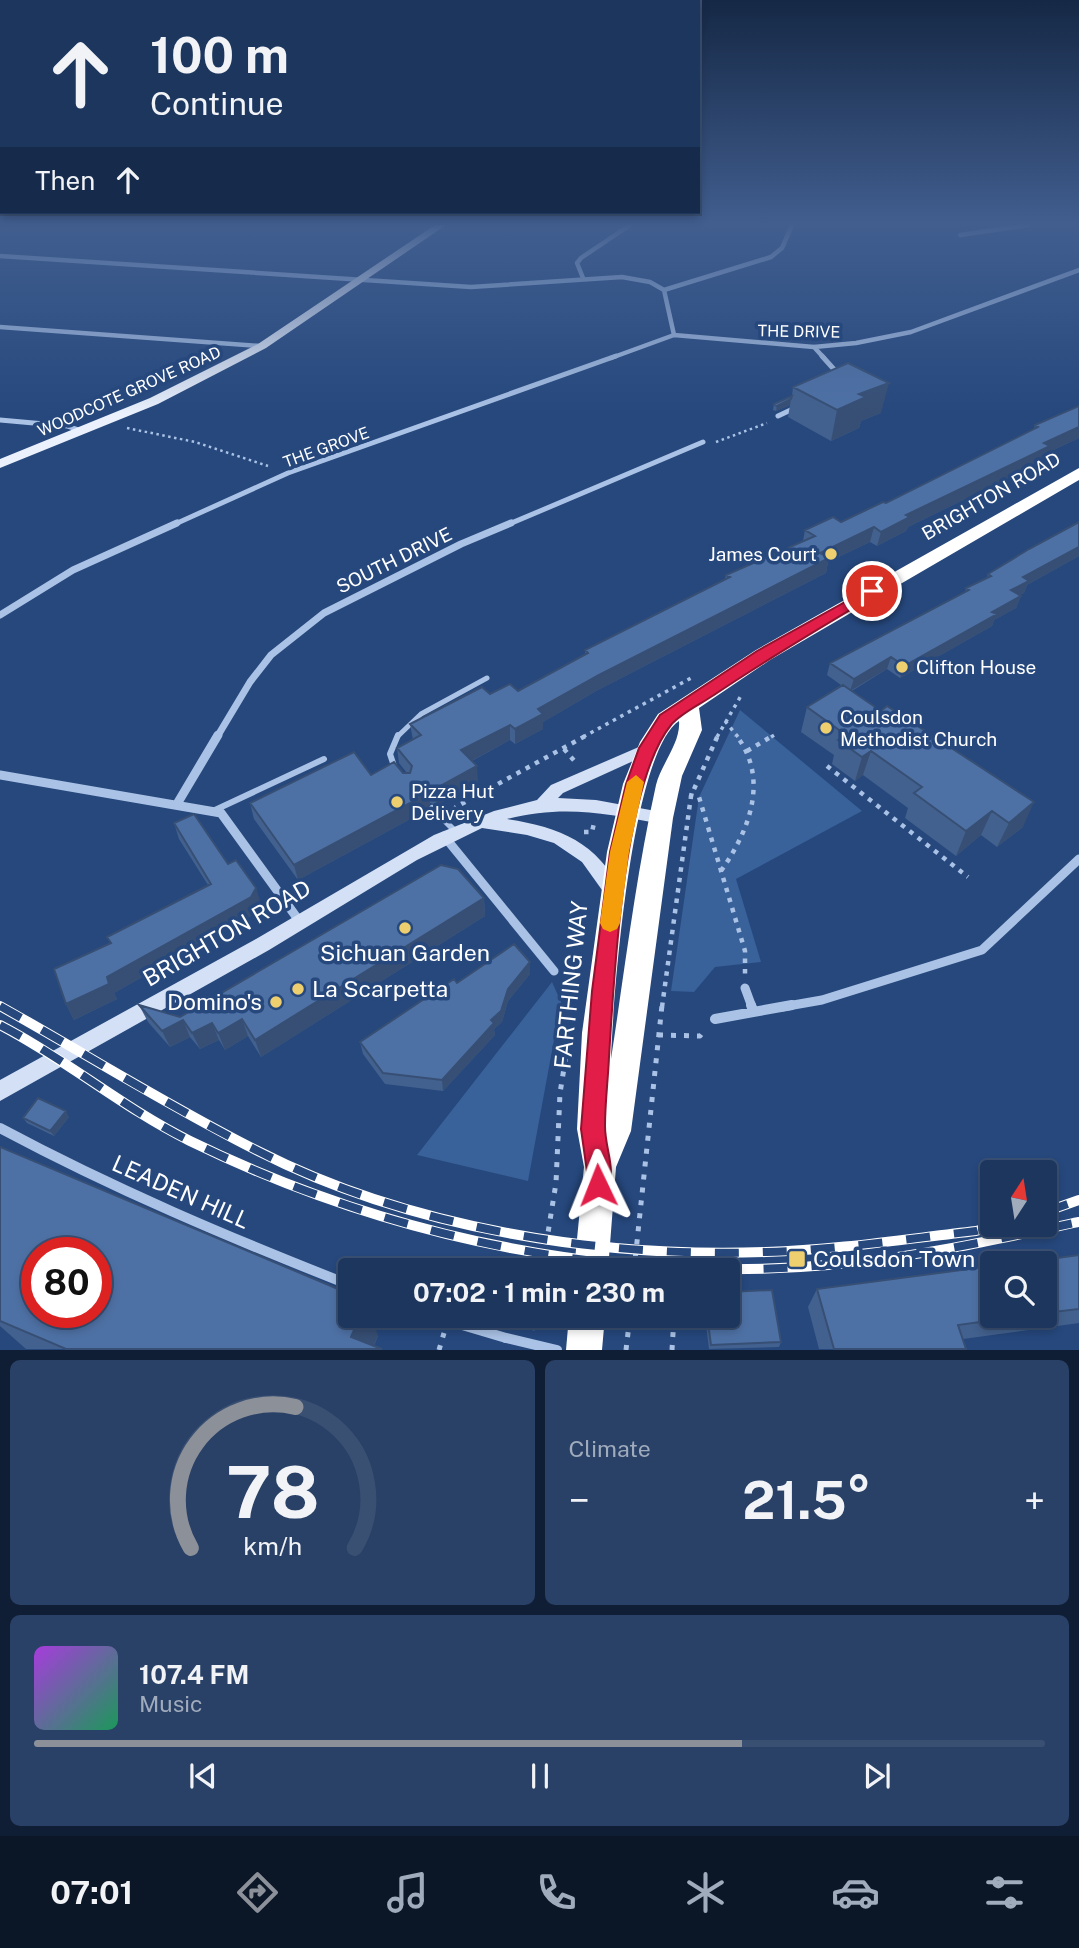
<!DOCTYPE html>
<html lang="en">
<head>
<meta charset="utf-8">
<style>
	:root { --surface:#1c365e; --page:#294167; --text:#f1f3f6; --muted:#a0abbc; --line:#3a5073; --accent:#8c9099 }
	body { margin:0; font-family:"Public Sans",sans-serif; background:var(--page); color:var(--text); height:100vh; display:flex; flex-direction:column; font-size:26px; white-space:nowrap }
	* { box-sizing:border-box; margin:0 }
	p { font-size:23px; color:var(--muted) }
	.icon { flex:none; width:38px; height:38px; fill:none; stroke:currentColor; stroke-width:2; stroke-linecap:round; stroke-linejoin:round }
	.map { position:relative; height:1350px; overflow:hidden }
	.side { display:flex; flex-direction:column; gap:10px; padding:10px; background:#0f1e34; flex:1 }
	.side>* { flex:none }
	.hud { position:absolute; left:0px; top:0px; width:700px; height:214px; box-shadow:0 4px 10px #0003,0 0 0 2px var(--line); background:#1c365e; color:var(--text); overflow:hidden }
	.needle { width:46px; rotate:12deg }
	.tools { position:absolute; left:980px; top:1160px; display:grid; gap:14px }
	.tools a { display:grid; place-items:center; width:77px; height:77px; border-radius:7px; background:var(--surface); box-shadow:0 4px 10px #0003,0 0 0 2px var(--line); font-size:35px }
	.speed { position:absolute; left:21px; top:1237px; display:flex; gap:14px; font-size:35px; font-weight:700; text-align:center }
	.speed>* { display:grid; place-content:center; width:91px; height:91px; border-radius:50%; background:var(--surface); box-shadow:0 4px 10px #0003,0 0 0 2px var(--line); line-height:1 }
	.speed .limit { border:10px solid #d22; background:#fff; color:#111 }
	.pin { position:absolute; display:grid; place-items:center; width:60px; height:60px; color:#fff; margin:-30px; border:4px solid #fff; border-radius:50%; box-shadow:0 2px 7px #0007 }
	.me { position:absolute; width:77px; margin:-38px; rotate:358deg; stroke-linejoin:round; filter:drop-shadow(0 0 5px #0008) }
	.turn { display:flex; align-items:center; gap:24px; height:147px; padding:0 35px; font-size:32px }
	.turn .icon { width:91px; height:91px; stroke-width:2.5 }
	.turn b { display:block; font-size:49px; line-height:60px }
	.then { display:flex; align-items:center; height:66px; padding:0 35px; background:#0003; gap:14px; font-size:26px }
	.big { font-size:52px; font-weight:700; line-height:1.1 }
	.side .card { flex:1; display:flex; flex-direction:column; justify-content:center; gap:10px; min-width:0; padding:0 24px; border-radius:10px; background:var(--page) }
	.side .dial { align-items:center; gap:0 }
	.dial svg { height:182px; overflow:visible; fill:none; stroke:var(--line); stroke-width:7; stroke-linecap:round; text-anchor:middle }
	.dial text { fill:var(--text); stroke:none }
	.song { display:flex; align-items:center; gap:21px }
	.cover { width:84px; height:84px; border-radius:10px; background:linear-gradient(135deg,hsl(280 70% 55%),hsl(150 70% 35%)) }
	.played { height:7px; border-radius:4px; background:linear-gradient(90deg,var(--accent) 70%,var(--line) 70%) }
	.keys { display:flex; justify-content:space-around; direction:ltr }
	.heat { display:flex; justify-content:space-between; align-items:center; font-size:38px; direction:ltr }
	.side .tiles { flex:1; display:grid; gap:10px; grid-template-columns:1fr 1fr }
	.card:last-child { grid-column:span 2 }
	.trip { position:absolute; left:338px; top:1258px; width:402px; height:70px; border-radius:7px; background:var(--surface); box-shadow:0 4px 10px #0003,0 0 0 2px var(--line); font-weight:700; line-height:70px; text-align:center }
	.menu { display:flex; height:112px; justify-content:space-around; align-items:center; background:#0b1626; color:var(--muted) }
	.menu .icon { width:49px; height:49px }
	.menu .selected { color:var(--accent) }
	.menu b { font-size:32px; color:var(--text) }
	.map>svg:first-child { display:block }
	.green { fill:#39619a }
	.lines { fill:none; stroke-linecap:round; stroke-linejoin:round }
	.path-far3 { stroke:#aac2e5; stroke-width:2.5; stroke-dasharray:2.5 3.5; stroke-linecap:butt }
	.path-far2 { stroke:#aac2e5; stroke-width:3.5; stroke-dasharray:3.5 5; stroke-linecap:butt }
	.path-far1 { stroke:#aac2e5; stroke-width:4.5; stroke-dasharray:4.5 6; stroke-linecap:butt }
	.path { stroke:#aac2e5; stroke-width:5; stroke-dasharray:5 8; stroke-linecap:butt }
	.lane-far1 { stroke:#aac2e5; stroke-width:5 }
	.lane { stroke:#aac2e5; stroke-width:6 }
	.street-far4 { stroke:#aac2e5; stroke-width:4.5 }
	.street-far3 { stroke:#aac2e5; stroke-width:5 }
	.street-far2 { stroke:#aac2e5; stroke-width:7 }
	.street-far1 { stroke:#aac2e5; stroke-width:9 }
	.street { stroke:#aac2e5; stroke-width:10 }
	.secondary { fill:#d3e0f5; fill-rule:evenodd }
	.primary { fill:#eaf1fd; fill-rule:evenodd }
	.highway { fill:#fff; fill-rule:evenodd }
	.rail-casing { stroke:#fff; stroke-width:10 }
	.rail { stroke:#26487d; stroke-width:8; stroke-dasharray:24; stroke-linecap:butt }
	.street-bridge { stroke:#aac2e5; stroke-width:10 }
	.wall { fill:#43618e }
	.shaded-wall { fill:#374f74 }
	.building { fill:#4e71a5; stroke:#374f74; stroke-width:2; fill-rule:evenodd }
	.route { fill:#e11d48; stroke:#92132f; stroke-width:2 }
	.slow { fill:#f59e0b }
	.poi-dot { fill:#eecf6f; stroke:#26487d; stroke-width:2.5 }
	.labels { text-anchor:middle; stroke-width:7; stroke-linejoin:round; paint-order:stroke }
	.far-street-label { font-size:16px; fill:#fff; stroke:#26487d }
	.street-label { font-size:19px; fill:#fff; stroke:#26487d }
	.poi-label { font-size:19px; fill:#fff; stroke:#26487d; text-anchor:start }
	.near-street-label { font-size:23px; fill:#fff; stroke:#26487d }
	.near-poi-label { font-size:23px; fill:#fff; stroke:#26487d; text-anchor:start }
</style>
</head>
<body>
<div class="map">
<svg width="1079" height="1350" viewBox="0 0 1079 1350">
	<rect width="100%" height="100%" fill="#26487d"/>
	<path class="green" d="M 740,710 L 862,811 L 736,879 L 761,962 L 715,967 L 694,992 L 671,991 L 699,797 Z
		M 552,982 L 561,1002 L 528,1181 L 417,1155 Z"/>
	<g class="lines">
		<path class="path-far3" d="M 127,428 L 195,442 L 268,466
			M 716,442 L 767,423"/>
		<path class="path-far2" d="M 725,721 L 738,737
			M 583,737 L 693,677
			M 717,737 L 742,694
			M 771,737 L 776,734"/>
		<path class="path-far1" d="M 564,749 L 577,764
			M 747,751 L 774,735
			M 827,766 L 968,877
			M 689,795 L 699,797 L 745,951 L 745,976
			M 454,811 L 456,807 L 587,735
			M 584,832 L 592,832 L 594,823
			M 721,871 C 749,831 770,779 736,735
			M 662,1007 L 691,796 L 718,735"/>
		<path class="path" d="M 658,1035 L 700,1036 L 704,1031
			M 542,1270 L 556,1183 L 560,1093 L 569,1037
			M 634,1270 L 662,1005
			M 532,1330 L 534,1316
			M 439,1350 L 444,1333
			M 626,1350 L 630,1316
			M 672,1350 L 674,1317"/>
		<path class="lane-far1" d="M 397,737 L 421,714 L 487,678"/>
		<path class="lane" d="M 395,769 L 390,754 L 398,735
			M 432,808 L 457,833
			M 215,810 L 324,759"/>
		<path class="street-far4" d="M 960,235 L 1029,225
			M 0,256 L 471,287 L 622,277 L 650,282 L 664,290 L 674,335
			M 583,278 L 577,263 L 581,258 L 630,225
			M 664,290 L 771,257 L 782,248 L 792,225
			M 0,327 L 261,346
			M 814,347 L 824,358
			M 611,358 L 674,335 L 814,347 L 856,343 L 911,332 L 1079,270"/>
		<path class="street-far3" d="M 822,356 L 840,376
			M 778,416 L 797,407
			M 0,420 L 67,426 L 82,431
			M 173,525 L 288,473 L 616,356
			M 507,525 L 703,442"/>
		<path class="street-far2" d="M 0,615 L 73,570 L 177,523
			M 217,737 L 250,682 L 271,655 L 324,613 L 461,544 L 511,523"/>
		<path class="street-far1" d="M 0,775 L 221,813 L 300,922
			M 177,804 L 218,735
			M 444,836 L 554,971
			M 745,988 L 752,1007
			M 782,1007 L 822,1000 L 982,950 L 1079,859"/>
		<path class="street" d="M 751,1005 L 753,1011
			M 715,1019 L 792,1005
			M 0,1128 C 114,1189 230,1238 350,1285
			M 432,1316 L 506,1338"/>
		<path class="secondary" d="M 648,743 L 653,744 L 656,748 L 653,752 L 563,793 L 558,798 L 596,800 L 661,812 L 667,814 L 669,818 L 667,822 L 661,824 C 606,813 562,805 507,819 C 560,827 597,842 622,892 L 619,897 L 613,899 L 607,897 L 582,862 L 554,843 L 527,835 L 482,828 L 417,860 L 269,950 L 0,1101 L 0,1080 L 256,939 L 434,835 L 494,811 L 537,800 L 551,785 Z"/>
		<path class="primary" d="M 435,225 L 446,225 L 266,348 L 158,404 L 0,468 L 0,459 L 150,398 L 258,344 Z"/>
		<path class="highway" d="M 1079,468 L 1079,480 L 770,660 L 699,708 L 702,730 L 682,776 L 673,818 L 631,1131 L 616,1167 L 608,1270 L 574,1270 L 584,1167 L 577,1129 L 582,1033 L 607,852 L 623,784 L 640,742 L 658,714 L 756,650 ZM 679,721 C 681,743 661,764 656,785 C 636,875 625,968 611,1059 C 613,999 631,753 679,721 Z
			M 569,1316 L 605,1316 L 602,1350 L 566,1350 Z"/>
		<g class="rail-casing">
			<path id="rail" d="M 0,1006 C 86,1054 170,1107 258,1151 C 409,1228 598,1258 766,1252 C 836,1250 906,1239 976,1231 L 997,1225
				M 0,1025 C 66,1059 123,1108 190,1141 C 393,1240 623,1287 849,1263 C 927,1255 1003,1238 1079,1222
				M 1045,1212 L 1079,1200"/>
		</g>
		<use href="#rail" class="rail"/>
		<path class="street-bridge" d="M 506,1338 L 557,1350"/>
	</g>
	<path class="wall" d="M 793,387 L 881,413 L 861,421 L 859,428 L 831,441 L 788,417 L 790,405 L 776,411 L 773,410 L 774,404 L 792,396 Z
		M 1079,406 L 1079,438 L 1047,453 L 1045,460 L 908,527 L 906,531 L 877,546 L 870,542 L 828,562 L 826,573 L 598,690 L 543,722 L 543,729 L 515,744 L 510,740 L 472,761 L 478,782 L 437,805 L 430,803 L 427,810 L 298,880 L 254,819 L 250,803 L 371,775 L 407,773 L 399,763 L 397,748 L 413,740 L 410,724 L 518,691 L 585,655 L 585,650 L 725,579 L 726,575 L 803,541 L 805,530 L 841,522 L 886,503 L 1034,429 L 1035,425 Z
		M 1079,522 L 1079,556 L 1027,585 L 1024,593 L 1019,595 L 1021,596 L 1016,608 L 994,620 L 992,626 L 900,678 L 887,669 L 852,691 L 1023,827 L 997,847 L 981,835 L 956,856 L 905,818 L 908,808 L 863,775 L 855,781 L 832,764 L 834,755 L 801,732 L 807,707 L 841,685 L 827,675 L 830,663 L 965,593 L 966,588 L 987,578 L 988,574 Z
		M 174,823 L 228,864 L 261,904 L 256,913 L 114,993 L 117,999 L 74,1020 L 66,1004 L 111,944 L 107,937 L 208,885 L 179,839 Z
		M 484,898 L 485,916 L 261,1057 L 248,1036 L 225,1050 L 219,1040 L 200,1049 L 190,1037 L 170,1047 L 148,1022 L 139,1005 L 180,1017 Z
		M 530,974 L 508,1001 L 502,1022 L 494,1029 L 495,1035 L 443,1091 L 385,1084 L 363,1054 L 360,1042 L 457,983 Z
		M 69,1117 L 54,1136 L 27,1123 L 23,1118 Z
		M 0,1147 L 378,1336 L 374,1346 L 382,1349 L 26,1349 L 0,1326 Z
		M 1079,1255 L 1079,1323 L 963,1339 L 966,1349 L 819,1349 L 808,1307 L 817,1289 L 992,1316 L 1045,1316 L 1045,1264 Z
		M 705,1316 L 728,1316 L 781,1342 L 779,1347 L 709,1349 Z"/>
	<path class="shaded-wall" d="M 889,383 L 881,413 L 861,421 L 859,428 L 831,441 L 837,410 L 859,394 Z
		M 791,399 L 790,405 L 776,411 L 777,406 Z
		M 1079,427 L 1079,438 L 1047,453 L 1045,460 L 908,527 L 906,531 L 877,546 L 881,532 L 906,515 L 1044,443 Z
		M 874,527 L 870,542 L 828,562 L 826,573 L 598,690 L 543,722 L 543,729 L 515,744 L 515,729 L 538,709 L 820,553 Z
		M 1079,547 L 1079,556 L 1027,585 L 1024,593 L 1006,602 L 1011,590 L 1023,577 Z
		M 1021,596 L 1016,608 L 994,620 L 992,626 L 900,678 L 904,666 L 992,612 Z
		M 891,657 L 887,669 L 850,691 L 854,679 Z
		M 510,725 L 510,740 L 462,766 L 461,750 Z
		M 871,751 L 863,775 L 855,781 L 862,757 Z
		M 477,766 L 478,782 L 437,805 L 435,789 Z
		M 428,787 L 430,803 L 427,810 L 298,880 L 294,865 Z
		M 1034,802 L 1023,827 L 997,847 L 1009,823 Z
		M 992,811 L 981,835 L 956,856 L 966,831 Z
		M 256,888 L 261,904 L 256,913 L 114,993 L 117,999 L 74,1020 L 66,1004 L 107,977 Z
		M 484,898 L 485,916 L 261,1057 L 255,1040 Z
		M 530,962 L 530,974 L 508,1001 L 502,1022 L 494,1029 L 495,1035 L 443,1091 L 442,1080 L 491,1020 L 508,989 Z
		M 242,1019 L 248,1036 L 225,1050 L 218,1033 Z
		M 183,1020 L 190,1037 L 170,1047 L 162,1031 Z
		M 212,1023 L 219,1040 L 200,1049 L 192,1033 Z
		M 66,1111 L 69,1117 L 54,1136 L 50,1131 Z
		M 360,1316 L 372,1316 L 378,1336 L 372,1349 L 351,1337 Z"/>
	<path class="building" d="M 848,363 L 889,383 L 859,394 L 866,397 L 837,410 L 793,387 Z
		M 792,396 L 791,399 L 777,406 L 774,404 Z
		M 1079,406 L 1079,427 L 1044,443 L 1050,446 L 906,515 L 910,517 L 881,532 L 874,527 L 820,553 L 829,558 L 599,675 L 538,709 L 543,714 L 515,729 L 510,725 L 461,750 L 477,766 L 435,789 L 428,787 L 425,795 L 294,865 L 250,803 L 354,752 L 371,775 L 394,762 L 403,773 L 410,773 L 412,766 L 397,748 L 421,735 L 410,724 L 482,687 L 490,694 L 510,684 L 518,691 L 588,653 L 585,650 L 730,577 L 726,575 L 815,536 L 805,530 L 833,517 L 841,522 L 883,502 L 886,503 L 1038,427 L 1035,425 Z
		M 1079,522 L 1079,547 L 1023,577 L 1029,581 L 1011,590 L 1021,596 L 992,612 L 997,614 L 904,666 L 891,657 L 854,679 L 830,663 L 969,590 L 966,588 L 991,576 L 988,574 L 1029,549 Z
		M 843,685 L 881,711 L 887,706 L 1034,802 L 1009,823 L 992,811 L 966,831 L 914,793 L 922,787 L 871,751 L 862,757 L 838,740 L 846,735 L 807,707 Z
		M 194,814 L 228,864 L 236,860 L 256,888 L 251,897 L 107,977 L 109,984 L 66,1004 L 54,969 L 111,943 L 107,937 L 211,884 L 174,823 Z
		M 441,865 L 458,869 L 484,898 L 255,1040 L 242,1019 L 218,1033 L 212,1023 L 192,1033 L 183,1020 L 162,1031 L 139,1005 L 180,1017 Z
		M 514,944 L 530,962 L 508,989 L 501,1011 L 491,1020 L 494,1023 L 442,1080 L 383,1073 L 360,1042 L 454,979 L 457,983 Z
		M 38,1098 L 66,1111 L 50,1131 L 23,1118 Z
		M 0,1147 L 350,1294 L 350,1316 L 360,1316 L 351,1337 L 382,1349 L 66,1349 L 0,1321 ZM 37,1253 L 96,1253 L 96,1312 L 37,1312 Z
		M 1079,1255 L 1079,1309 L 1045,1313 L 1045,1264 L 1014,1264 Z
		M 992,1266 L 992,1316 L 1024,1316 L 958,1325 L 966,1349 L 834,1349 L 817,1289 Z
		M 772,1290 L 781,1342 L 711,1345 L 707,1316 L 728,1316 L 728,1292 Z"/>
	<linearGradient id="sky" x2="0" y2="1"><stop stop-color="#152845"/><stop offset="0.54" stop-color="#415e8f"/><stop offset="1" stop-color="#415e8f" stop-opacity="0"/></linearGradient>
	<rect width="1079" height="414" fill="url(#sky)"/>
	<path class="route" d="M 872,587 L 877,588 L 877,594 C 822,627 767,659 714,695 C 701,704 681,713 671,725 C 623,784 614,978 609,1057 C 608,1080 605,1103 605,1126 C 605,1150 617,1169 607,1193 L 598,1197 L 590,1193 L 581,1129 L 592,991 L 610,852 L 626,784 L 639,748 L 660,715 L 757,651 Z"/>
	<path class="slow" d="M 636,775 L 644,782 L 629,852 L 620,923 L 617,929 L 610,932 L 603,929 L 600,923 L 610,852 L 627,782 Z"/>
	<g class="poi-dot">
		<circle cx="831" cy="554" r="7"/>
		<circle cx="902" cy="667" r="7"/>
		<circle cx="826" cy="728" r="7"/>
		<circle cx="397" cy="802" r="7"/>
		<circle cx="405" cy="928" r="7"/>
		<circle cx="298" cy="989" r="7"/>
		<circle cx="276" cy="1002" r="7"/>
		<rect x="788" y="1250" width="18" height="18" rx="3.5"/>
	</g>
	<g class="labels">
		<g class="far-street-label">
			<text transform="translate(799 331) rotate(1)" y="6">THE DRIVE</text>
			<text transform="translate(129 391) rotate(-24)" y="6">WOODCOTE GROVE ROAD</text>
			<text transform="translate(326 447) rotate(-20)" y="6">THE GROVE</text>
		</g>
		<g class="street-label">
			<text transform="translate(991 496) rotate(-30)" y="7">BRIGHTON ROAD</text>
			<text transform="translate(394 560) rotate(-26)" y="7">SOUTH DRIVE</text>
		</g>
		<g class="poi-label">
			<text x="817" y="561" text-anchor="end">James Court</text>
			<text x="916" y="674">Clifton House</text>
			<text x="840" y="724">Coulsdon<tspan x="840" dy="22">Methodist Church</tspan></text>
			<text x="411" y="798">Pizza Hut<tspan x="411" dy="22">Delivery</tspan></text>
		</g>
		<g class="near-street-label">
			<text transform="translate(227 933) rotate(-30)" y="8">BRIGHTON ROAD</text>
			<text transform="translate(571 985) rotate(-84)" y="8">FARTHING WAY</text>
			<text transform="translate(181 1192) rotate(24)" y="8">LEADEN HILL</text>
		</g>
		<g class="near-poi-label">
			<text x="405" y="961" text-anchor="middle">Sichuan Garden</text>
			<text x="312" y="997">La Scarpetta</text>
			<text x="262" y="1010" text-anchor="end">Domino's</text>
			<text x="813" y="1267">Coulsdon Town</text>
		</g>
	</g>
</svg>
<div class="tools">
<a><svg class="needle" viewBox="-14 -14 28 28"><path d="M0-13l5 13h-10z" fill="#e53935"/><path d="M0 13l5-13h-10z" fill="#a0abbc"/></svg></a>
<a><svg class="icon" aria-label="search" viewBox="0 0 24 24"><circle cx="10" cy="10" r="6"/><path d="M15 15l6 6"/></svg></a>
</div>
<div class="speed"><div class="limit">80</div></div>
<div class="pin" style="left:872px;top:591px;background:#d93025"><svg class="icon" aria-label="arrive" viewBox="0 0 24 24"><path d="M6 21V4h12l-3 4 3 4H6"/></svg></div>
<svg class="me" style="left:598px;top:1185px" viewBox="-20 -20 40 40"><path d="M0-17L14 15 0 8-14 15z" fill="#e11d48" stroke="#fff" stroke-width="4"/></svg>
<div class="trip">07:02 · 1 min · 230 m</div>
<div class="hud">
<div class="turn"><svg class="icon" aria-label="ahead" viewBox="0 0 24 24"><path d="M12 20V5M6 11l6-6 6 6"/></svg><div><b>100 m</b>Continue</div></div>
<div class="then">Then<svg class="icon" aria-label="ahead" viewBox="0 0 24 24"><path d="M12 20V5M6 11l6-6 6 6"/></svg></div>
</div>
</div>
<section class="side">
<div class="tiles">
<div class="card dial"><svg viewBox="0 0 100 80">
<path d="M14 69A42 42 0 1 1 86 69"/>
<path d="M14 69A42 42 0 0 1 60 7" stroke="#8c9099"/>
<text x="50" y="56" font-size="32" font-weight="700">78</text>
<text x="50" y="72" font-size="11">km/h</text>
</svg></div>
<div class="card"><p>Climate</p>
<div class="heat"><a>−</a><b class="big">21.5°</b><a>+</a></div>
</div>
<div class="card">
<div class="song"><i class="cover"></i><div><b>107.4 FM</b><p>Music</p></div></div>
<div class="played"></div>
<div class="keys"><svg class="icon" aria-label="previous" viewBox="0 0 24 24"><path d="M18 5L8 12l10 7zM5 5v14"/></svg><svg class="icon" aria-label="pause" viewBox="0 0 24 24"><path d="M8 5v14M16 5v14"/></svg><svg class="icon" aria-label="next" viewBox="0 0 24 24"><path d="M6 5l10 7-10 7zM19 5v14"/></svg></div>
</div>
</div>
</section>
<nav class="menu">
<b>07:01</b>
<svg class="icon selected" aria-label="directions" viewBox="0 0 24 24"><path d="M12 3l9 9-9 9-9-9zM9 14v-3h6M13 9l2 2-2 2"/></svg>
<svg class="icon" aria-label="music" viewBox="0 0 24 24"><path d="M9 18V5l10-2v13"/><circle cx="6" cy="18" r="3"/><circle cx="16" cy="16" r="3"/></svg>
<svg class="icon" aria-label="phone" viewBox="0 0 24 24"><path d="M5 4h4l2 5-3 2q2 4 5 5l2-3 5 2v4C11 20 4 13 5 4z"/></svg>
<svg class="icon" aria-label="climate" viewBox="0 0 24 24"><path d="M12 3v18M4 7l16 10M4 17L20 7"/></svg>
<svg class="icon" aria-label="car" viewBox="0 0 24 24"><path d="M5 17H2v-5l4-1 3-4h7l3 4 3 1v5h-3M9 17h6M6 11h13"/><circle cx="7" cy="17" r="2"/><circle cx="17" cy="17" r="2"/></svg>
<svg class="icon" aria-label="filters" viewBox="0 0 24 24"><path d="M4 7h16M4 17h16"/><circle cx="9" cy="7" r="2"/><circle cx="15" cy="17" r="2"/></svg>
</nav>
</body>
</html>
